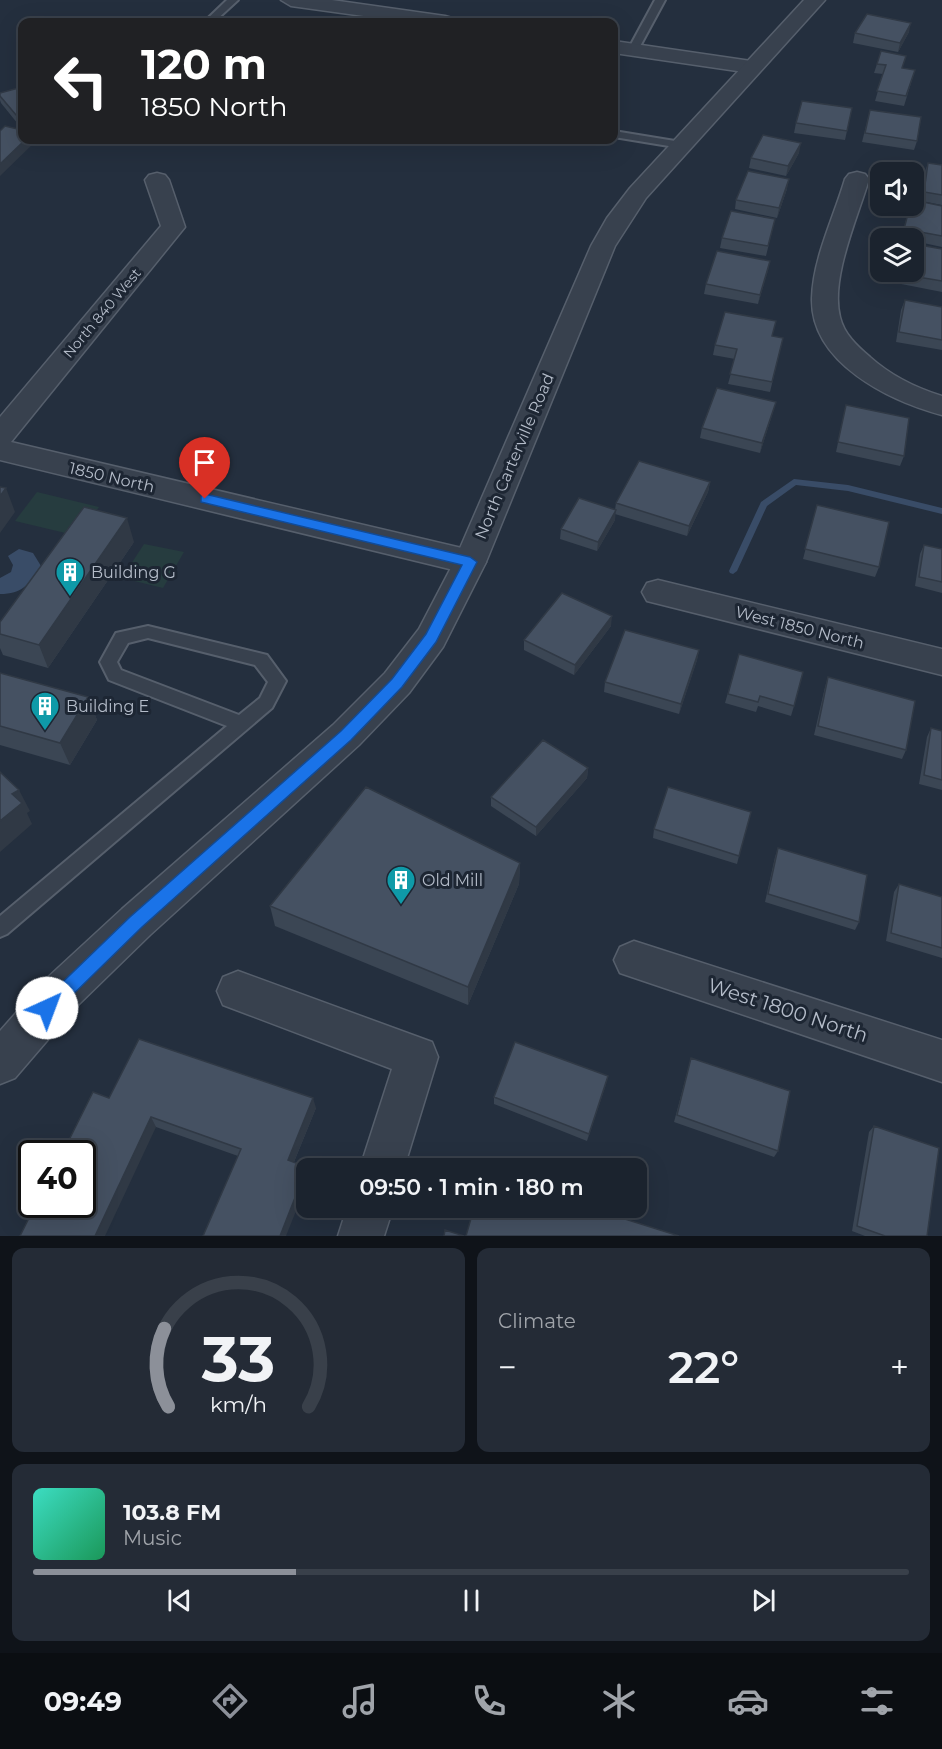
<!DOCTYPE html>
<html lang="en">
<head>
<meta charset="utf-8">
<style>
	:root { --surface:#1b232e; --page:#242b36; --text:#f1f3f6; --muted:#a0a4aa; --line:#39404a; --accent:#8c9099 }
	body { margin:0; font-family:Montserrat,sans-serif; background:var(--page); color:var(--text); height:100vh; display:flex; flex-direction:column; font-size:22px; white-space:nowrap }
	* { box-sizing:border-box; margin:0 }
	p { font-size:20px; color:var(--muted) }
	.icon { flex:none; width:33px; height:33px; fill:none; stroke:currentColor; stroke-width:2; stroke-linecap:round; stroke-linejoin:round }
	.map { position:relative; height:1236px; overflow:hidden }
	.details { display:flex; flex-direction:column; gap:12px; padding:12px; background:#0f1319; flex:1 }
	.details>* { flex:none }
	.hud { position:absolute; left:18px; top:18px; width:600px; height:126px; border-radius:12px; box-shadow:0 6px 24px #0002,0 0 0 2px var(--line); background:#202124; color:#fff; overflow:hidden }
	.tools { position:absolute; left:870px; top:162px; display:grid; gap:12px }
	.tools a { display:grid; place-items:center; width:54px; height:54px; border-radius:12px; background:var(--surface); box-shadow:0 6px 24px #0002,0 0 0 2px var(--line); font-size:30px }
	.speed { position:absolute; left:18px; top:1140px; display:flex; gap:12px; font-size:30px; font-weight:700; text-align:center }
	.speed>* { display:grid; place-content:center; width:78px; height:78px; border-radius:50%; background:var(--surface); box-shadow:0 6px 24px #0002,0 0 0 2px var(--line); line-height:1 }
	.speed .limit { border:3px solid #111; border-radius:9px; background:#fff; color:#111 }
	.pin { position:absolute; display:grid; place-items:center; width:51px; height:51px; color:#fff; margin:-62px -26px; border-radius:50% 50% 50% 0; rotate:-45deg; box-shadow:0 0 6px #0007 }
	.pin .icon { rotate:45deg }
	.me { position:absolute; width:66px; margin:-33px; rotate:43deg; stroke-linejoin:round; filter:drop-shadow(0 0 4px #0008) }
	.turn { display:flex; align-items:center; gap:21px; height:126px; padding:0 24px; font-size:27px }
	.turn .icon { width:78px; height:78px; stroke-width:2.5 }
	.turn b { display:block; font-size:42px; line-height:51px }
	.big { font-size:45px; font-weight:600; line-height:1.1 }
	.details .widget { flex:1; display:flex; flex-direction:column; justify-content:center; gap:9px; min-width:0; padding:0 21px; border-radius:12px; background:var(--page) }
	.details .dial { align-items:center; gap:0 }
	.dial svg { height:156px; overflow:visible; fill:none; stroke:var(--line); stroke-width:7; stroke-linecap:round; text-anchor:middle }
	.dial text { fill:var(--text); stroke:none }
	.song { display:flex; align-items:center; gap:18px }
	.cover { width:72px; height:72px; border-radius:9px; background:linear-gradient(135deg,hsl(170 70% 55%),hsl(150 70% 35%)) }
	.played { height:6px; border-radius:3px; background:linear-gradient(90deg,var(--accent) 30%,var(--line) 30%) }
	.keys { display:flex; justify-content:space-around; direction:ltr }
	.heat { display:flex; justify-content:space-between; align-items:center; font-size:33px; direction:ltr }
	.details .tiles { flex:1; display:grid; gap:12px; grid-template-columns:1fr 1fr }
	.widget:last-child { grid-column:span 2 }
	.trip { position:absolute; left:296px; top:1158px; width:351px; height:60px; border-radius:12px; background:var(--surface); box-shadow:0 6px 24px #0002,0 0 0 2px var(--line); font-weight:600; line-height:60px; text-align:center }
	.dock { display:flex; height:96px; justify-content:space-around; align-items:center; background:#0b0e12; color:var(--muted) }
	.dock .icon { width:42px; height:42px }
	.dock .on { color:var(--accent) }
	.dock b { font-size:27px; color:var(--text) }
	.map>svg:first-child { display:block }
	.green { fill:#263c3f }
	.water { fill:#394c67 }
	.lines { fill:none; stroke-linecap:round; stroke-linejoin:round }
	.stream { fill:#394c67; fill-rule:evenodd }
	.service-casing { stroke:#565f6c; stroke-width:4 }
	.minor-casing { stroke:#565f6c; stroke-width:3 }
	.tertiary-casing { stroke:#565f6c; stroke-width:3 }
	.service { fill:#38414e; fill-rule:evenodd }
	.minor { fill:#38414e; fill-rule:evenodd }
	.tertiary { fill:#38414e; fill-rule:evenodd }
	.wall { fill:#3b4654 }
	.shaded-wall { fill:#303945 }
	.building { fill:#455162; stroke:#303945; stroke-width:1.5 }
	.route { fill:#1a73e8; stroke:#114b97; stroke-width:1.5 }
	.labels { text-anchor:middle; stroke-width:6; stroke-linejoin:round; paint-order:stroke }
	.far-street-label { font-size:14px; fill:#b4bcc9; stroke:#1d2633 }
	.street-label { font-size:16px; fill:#b4bcc9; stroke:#1d2633 }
	.poi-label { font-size:16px; fill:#b4bcc9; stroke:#1d2633; text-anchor:start }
	.near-street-label { font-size:20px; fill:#b4bcc9; stroke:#1d2633 }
</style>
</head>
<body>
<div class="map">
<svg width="942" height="1236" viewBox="0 0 942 1236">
	<rect width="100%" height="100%" fill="#242f3e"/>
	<path class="green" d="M 37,492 L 99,507 L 78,536 L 15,521 Z
		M 144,544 L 184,552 L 163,588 L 122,578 Z"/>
	<path class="water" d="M 19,549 L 33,553 L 41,566 C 30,584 22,594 0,594 L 0,578 L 11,572 L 13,565 L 8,556 Z"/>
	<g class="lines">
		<path class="stream" d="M 794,479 L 848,485 L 942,508 L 942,514 L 848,491 L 796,485 L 767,506 L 737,571 L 733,574 L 730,573 L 729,571 L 761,502 Z"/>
		<g class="service-casing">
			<path id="service" d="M 227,0 L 238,0 L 214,22 L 204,22 Z
				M 655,0 L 665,0 L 638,50 L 629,52 L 628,50 Z
				M 614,131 L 681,142 L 687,145 L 681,148 L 614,137 Z
				M 148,626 L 267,655 L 286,681 L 272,708 L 7,934 L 0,937 L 0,916 L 227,726 L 109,680 L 100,662 L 116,633 ZM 148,638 L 255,665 L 268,682 L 260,698 L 239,715 L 121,670 L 117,662 L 128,643 Z"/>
		</g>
		<g class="minor-casing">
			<path id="minor" d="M 281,0 L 332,0 L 445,16 L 452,18 L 455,22 L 407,22 L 291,6 Z
				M 614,41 L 751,61 L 758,63 L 762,67 L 758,71 L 751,73 L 614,53 Z
				M 857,172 L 865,174 L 869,179 C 858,217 830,278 840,317 C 844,334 857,346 870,357 C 890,375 916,388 942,396 L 942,415 C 890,401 810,363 812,298 C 813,258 834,217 845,179 L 849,174 Z
				M 157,173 L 165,175 L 169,180 L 185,227 L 11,442 L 470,550 L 481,554 L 486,562 L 481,570 L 470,574 L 0,460 L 0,417 L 161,226 L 145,180 L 149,175 Z
				M 658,580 L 942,649 L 942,675 L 647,601 L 642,592 L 647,583 Z
				M 634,941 L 942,1040 L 942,1082 L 620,973 L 614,960 L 620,947 Z
				M 238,971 L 432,1042 L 438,1057 L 404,1168 L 360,1168 L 392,1069 L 223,1005 L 217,991 L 223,977 Z
				M 347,1208 L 393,1208 L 384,1236 L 338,1236 Z"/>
		</g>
		<g class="tertiary-casing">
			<path id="tertiary" d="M 804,0 L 825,0 L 646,198 L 615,246 L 486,562 L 443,647 L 409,693 L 359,745 L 150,935 L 76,1007 L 15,1078 L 0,1084 L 0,1031 L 46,979 L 122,909 L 333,725 L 385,673 L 419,629 L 454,562 L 591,246 L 607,218 L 630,188 Z"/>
		</g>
		<use href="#service" class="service"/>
		<use href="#minor" class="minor"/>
		<use href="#tertiary" class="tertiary"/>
	</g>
	<path class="wall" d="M 909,32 L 898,52 L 853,43 L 855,33 Z
		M 877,64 L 915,70 L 904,106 L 875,101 L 883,74 L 874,73 Z
		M 22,87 L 22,129 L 1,103 L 0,100 L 0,93 Z
		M 852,108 L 845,140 L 794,133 L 796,123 Z
		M 870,110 L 917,141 L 914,150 L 862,142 Z
		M 799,153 L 786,176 L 749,168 L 751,158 Z
		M 928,163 L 942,165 L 942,205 L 921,201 L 925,172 Z
		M 787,189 L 777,218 L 735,209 L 736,200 Z
		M 910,206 L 942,206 L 942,247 L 914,241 L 914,238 L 901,238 Z
		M 775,219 L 766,256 L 720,248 L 722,238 Z
		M 942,249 L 942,292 L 891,282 L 894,272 L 914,272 Z
		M 770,261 L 758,304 L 704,294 L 706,284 Z
		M 905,300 L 942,307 L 942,350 L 896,342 L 901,310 Z
		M 773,336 L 783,338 L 770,392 L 728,384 L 735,359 L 713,355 L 715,345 Z
		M 776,402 L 760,453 L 700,438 L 702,428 Z
		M 846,405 L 904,456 L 900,466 L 836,452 Z
		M 710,482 L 708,492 L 687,536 L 615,514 L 615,520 L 597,551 L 560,539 L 561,529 L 615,510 L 616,503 Z
		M 817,505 L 879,567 L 875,577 L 803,559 Z
		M 134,542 L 48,668 L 3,655 L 0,648 L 0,622 Z
		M 924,545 L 942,549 L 942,593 L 915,586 L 920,554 Z
		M 611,626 L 574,675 L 524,650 L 524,640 Z
		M 699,650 L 697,660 L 679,714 L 604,692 L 605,682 Z
		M 739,654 L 794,706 L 791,716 L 758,706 L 756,712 L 725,703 Z
		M 0,673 L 88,697 L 97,720 L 70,765 L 0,745 Z
		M 828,677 L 906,750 L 902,759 L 814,735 L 825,687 Z
		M 931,728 L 942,731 L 942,790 L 919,784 L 927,737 Z
		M 588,768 L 587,778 L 536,836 L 491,806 L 491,797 Z
		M 654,829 L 739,856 L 737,864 L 653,838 Z
		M 778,848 L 859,922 L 855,930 L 765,902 L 775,857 Z
		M 520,863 L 519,884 L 468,1005 L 275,926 L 270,906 Z
		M 899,884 L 942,897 L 942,958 L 886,941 L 894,892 Z
		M 691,1058 L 778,1151 L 774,1157 L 674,1122 Z
		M 606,1084 L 587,1141 L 494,1104 L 494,1097 Z
		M 109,1098 L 316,1108 L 294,1162 L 307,1167 L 308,1168 L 238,1156 L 156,1127 Z
		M 874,1126 L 927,1236 L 865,1236 L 852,1231 L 869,1132 Z"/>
	<path class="shaded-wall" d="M 911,23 L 909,32 L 898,52 L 900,43 Z
		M 25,140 L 36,140 L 36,141 L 0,176 L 0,164 Z
		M 801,143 L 799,153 L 786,176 L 788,166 Z
		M 789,179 L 787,189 L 777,218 L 779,208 Z
		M 770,261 L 768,271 L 758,304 L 760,295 Z
		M 776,402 L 773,412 L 760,453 L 762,443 Z
		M 710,482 L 708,492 L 687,536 L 689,526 Z
		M 6,488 L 15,512 L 0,533 L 0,496 Z
		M 616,510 L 615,520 L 597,551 L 598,542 Z
		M 127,518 L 134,542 L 48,668 L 39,645 Z
		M 612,616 L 611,626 L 574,675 L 575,665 Z
		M 699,650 L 697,660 L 679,714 L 681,704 Z
		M 88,697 L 97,720 L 70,765 L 60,743 Z
		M 588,768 L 587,778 L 536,836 L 536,827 Z
		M 19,790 L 30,811 L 27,813 L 32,824 L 0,852 L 0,821 L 12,794 Z
		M 520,863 L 519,884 L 468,1005 L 468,987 Z
		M 608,1076 L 606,1084 L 587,1141 L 589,1134 Z
		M 313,1098 L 316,1108 L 291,1169 L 288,1160 Z
		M 151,1117 L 156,1127 L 105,1236 L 95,1236 Z
		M 306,1169 L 306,1186 L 286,1236 L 280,1236 Z"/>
	<path class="building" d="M 867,14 L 911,23 L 900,43 L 855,33 Z
		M 881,51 L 906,56 L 902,68 L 915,70 L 906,96 L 877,91 L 886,65 L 877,64 Z
		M 22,87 L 22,122 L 0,96 L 0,93 Z
		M 802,101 L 852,108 L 847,131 L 796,123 Z
		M 870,110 L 921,117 L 917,141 L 865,133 Z
		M 5,126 L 22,130 L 22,140 L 25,140 L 0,164 L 0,131 Z
		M 763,135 L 801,143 L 788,166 L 751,158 Z
		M 928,163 L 942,165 L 942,195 L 924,192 Z
		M 748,171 L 789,179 L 779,208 L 736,200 Z
		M 914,200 L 942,206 L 942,236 L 904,229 L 910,206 L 914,206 Z
		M 731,211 L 775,219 L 768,246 L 722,238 Z
		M 914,244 L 942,249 L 942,281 L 894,273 L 895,272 L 914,272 Z
		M 717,251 L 770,261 L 760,295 L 706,284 Z
		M 905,300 L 942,307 L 942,340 L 899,332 Z
		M 725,312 L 776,321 L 772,336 L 783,338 L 772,382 L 730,374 L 737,349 L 715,345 Z
		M 717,388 L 776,402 L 762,443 L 702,428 Z
		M 846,405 L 909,418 L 904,456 L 838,442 Z
		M 639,461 L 710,482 L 689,526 L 616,503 Z
		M 0,487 L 6,488 L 0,496 Z
		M 579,498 L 616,510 L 598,542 L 561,529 Z
		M 817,505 L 889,522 L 879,567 L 805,549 Z
		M 84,507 L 127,518 L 39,645 L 0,634 L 0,622 Z
		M 924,545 L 942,549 L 942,582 L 919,577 Z
		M 562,593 L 612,616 L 575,665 L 524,640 Z
		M 625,630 L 699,650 L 681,704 L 605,682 Z
		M 739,654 L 803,672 L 794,706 L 760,696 L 758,702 L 728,694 Z
		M 0,673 L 88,697 L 60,743 L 0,726 Z
		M 828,677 L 915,701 L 906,750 L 818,726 Z
		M 931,728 L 942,731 L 942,780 L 924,775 Z
		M 543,740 L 588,768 L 536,827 L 491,797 Z
		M 0,772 L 19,790 L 12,794 L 22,803 L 0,821 Z
		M 366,787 L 520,863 L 468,987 L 270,906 Z
		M 668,787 L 751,812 L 739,856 L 654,829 Z
		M 778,848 L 867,875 L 859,922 L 768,894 Z
		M 899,884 L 942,897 L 942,948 L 891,933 Z
		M 139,1039 L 313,1098 L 288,1160 L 307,1167 L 280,1236 L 203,1236 L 241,1149 L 151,1117 L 95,1236 L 20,1236 L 36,1204 L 82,1204 L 82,1154 L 62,1154 L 93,1092 L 109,1098 Z
		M 515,1042 L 608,1076 L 589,1134 L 494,1097 Z
		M 691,1058 L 790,1091 L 778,1151 L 677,1115 Z
		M 874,1126 L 939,1148 L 927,1236 L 885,1236 L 857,1226 Z
		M 474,1208 L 590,1208 L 679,1236 L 466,1236 Z
		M 445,1230 L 464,1236 L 444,1236 Z"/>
	<path class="route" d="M 205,494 L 470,557 L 477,562 L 436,642 L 402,687 L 351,740 L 142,927 L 53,1014 L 47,1017 L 41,1014 L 39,1008 L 41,1003 L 130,917 L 341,731 L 392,679 L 426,634 L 462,565 L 201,502 L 201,496 Z"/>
	<defs>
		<g id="building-pin" transform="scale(1.5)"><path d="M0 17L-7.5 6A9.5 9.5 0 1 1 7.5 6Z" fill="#0f9aa8" stroke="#1d2633"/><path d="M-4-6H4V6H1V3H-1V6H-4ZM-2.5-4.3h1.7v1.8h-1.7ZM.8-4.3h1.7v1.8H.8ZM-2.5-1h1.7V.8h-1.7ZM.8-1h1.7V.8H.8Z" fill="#fff"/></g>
	</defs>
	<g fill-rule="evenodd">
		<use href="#building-pin" x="70" y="572"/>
		<use href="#building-pin" x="45" y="706"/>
		<use href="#building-pin" x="401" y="880"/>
	</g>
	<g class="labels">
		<g class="far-street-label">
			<text transform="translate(102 313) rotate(-50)" y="5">North 840 West</text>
		</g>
		<g class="street-label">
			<text transform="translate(514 456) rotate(-67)" y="6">North Carterville Road</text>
			<text transform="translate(112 477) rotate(13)" y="6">1850 North</text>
			<text transform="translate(800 627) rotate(14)" y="6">West 1850 North</text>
		</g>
		<g class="poi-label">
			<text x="91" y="578">Building G</text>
			<text x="66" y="712">Building E</text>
			<text x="422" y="886">Old Mill</text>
		</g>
		<g class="near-street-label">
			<text transform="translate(788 1010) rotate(18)" y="7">West 1800 North</text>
		</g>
	</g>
</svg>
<div class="tools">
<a><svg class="icon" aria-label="sound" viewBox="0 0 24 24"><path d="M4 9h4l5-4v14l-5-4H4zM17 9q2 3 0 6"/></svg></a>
<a><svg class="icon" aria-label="layers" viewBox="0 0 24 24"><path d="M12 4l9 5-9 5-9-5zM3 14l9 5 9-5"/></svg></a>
</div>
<div class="speed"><div class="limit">40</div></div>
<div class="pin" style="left:205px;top:499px;background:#d93025"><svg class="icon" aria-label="arrive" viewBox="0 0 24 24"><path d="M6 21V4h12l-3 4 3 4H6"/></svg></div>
<svg class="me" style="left:47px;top:1008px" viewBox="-20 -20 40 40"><circle r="19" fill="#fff"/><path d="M0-13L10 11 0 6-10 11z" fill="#1a73e8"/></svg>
<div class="trip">09:50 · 1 min · 180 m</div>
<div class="hud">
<div class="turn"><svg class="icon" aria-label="left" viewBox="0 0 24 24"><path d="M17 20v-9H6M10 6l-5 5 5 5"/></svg><div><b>120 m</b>1850 North</div></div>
</div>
</div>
<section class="details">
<div class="tiles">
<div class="widget dial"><svg viewBox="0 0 100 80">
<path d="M14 69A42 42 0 1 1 86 69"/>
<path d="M14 69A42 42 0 0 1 12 29" stroke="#8c9099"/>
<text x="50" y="56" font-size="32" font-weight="700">33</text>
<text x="50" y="72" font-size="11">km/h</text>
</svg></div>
<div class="widget"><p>Climate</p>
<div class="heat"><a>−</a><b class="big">22°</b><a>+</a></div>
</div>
<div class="widget">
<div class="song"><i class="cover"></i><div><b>103.8 FM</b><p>Music</p></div></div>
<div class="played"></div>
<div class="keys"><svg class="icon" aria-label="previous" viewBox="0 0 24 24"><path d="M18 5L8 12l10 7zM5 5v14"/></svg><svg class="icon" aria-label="pause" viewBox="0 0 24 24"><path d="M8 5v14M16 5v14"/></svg><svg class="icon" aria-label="next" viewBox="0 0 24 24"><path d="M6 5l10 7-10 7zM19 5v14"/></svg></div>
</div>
</div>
</section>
<nav class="dock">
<b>09:49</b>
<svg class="icon on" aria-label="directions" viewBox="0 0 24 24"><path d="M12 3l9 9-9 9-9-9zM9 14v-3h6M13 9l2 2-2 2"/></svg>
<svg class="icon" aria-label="music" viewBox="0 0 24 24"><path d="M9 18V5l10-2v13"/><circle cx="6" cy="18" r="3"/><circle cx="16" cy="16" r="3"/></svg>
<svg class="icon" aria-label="phone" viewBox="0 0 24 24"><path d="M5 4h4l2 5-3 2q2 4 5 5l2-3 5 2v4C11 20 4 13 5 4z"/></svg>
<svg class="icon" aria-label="climate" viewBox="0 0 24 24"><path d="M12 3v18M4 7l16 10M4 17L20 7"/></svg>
<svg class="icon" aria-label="car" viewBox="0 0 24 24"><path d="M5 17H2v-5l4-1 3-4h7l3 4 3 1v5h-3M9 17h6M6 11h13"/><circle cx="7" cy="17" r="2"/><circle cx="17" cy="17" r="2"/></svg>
<svg class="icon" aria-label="filters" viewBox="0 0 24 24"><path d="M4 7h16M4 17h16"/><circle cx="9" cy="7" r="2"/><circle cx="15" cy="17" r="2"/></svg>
</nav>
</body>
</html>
